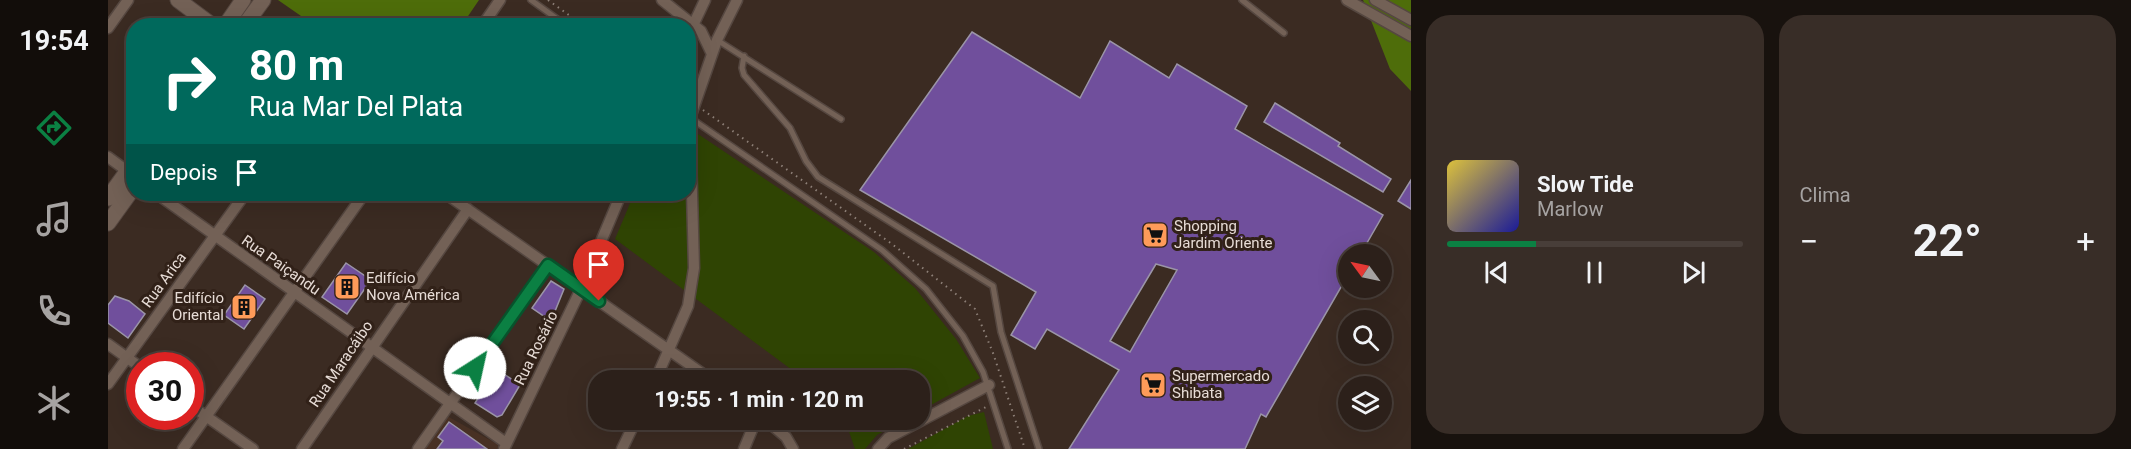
<!DOCTYPE html>
<html lang="pt">
<head>
<meta charset="utf-8">
<style>
	:root { --surface:#2c201a; --page:#382d27; --text:#f1f3f6; --muted:#a6a3a2; --line:#483e39; --accent:#0b8043 }
	body { margin:0; font-family:Roboto,sans-serif; background:var(--page); color:var(--text); height:100vh; display:flex; flex-direction:column; font-size:22px; white-space:nowrap }
	* { box-sizing:border-box; margin:0 }
	p { font-size:20px; color:var(--muted) }
	.icon { flex:none; width:33px; height:33px; fill:none; stroke:currentColor; stroke-width:2; stroke-linecap:round; stroke-linejoin:round }
	.map { position:relative; flex:1; overflow:hidden }
	.sheet { display:flex; flex-direction:column; gap:15px; padding:15px; background:#18120e; width:720px }
	.sheet>* { flex:none }
	.hud { position:absolute; left:18px; top:18px; width:570px; height:183px; border-radius:24px; box-shadow:0 6px 24px #0002,0 0 0 2px var(--line); background:#00695c; color:#fff; overflow:hidden }
	.needle { width:39px; rotate:303deg }
	.buttons { position:absolute; left:1230px; top:244px; display:grid; gap:12px }
	.buttons a { display:grid; place-items:center; width:54px; height:54px; border-radius:50%; background:var(--surface); box-shadow:0 6px 24px #0002,0 0 0 2px var(--line); font-size:30px }
	.speed { position:absolute; left:18px; top:352px; display:flex; gap:12px; font-size:30px; font-weight:700; text-align:center }
	.speed>* { display:grid; place-content:center; width:78px; height:78px; border-radius:50%; background:var(--surface); box-shadow:0 6px 24px #0002,0 0 0 2px var(--line); line-height:1 }
	.speed .limit { border:9px solid #d22; background:#fff; color:#111 }
	.pin { position:absolute; display:grid; place-items:center; width:51px; height:51px; color:#fff; margin:-62px -26px; border-radius:50% 50% 50% 0; rotate:-45deg; box-shadow:0 0 6px #0007 }
	.pin .icon { rotate:45deg }
	.me { position:absolute; width:66px; margin:-33px; rotate:35deg; stroke-linejoin:round; filter:drop-shadow(0 0 4px #0008) }
	.turn { display:flex; align-items:center; gap:21px; height:126px; padding:0 24px; font-size:27px }
	.turn .icon { width:78px; height:78px; stroke-width:2.5 }
	.turn b { display:block; font-size:42px; line-height:51px }
	.then { display:flex; align-items:center; height:57px; padding:0 24px; background:#0003; gap:12px; font-size:22px }
	.big { font-size:45px; font-weight:700; line-height:1.1 }
	.sheet .tile { flex:1; display:flex; flex-direction:column; justify-content:center; gap:9px; min-width:0; padding:0 21px; border-radius:24px; background:var(--page) }
	.song { display:flex; align-items:center; gap:18px }
	.cover { width:72px; height:72px; border-radius:9px; background:linear-gradient(135deg,hsl(50 70% 55%),hsl(240 70% 35%)) }
	.played { height:6px; border-radius:3px; background:linear-gradient(90deg,var(--accent) 30%,var(--line) 30%) }
	.keys { display:flex; justify-content:space-around; direction:ltr }
	.heat { display:flex; justify-content:space-between; align-items:center; font-size:33px; direction:ltr }
	.sheet .tiles { flex:1; display:grid; gap:15px; grid-template-columns:repeat(2,1fr) }
	.trip { position:absolute; left:480px; top:370px; width:342px; height:60px; border-radius:24px; background:var(--surface); box-shadow:0 6px 24px #0002,0 0 0 2px var(--line); font-weight:700; line-height:60px; text-align:center }
	main { display:flex; flex:1; min-height:0 }
	.menu { display:flex; flex-direction:column; width:108px; justify-content:space-around; align-items:center; background:#120d0a; color:var(--muted) }
	.menu .icon { width:42px; height:42px }
	.menu .active { color:var(--accent) }
	.menu b { font-size:27px; color:var(--text) }
	.map>svg:first-child { display:block }
	.built { fill:#483124 }
	.green { fill:#2f4403 }
	.forest { fill:#4e6d0a }
	.building { fill:#704f9c; stroke:#9b95a8; stroke-width:1.5; fill-rule:evenodd }
	.lines { fill:none; stroke-linecap:round; stroke-linejoin:round }
	.lane-casing { stroke:#554740; stroke-width:8 }
	.street-casing { stroke:#554740; stroke-width:13 }
	.secondary-casing { stroke:#554740; stroke-width:17 }
	.path { stroke:#8e8078; stroke-width:2; stroke-dasharray:1.5 4.5; stroke-linecap:butt }
	.lane { stroke:#736156; stroke-width:5 }
	.street { stroke:#736156; stroke-width:10 }
	.secondary { stroke:#736156; stroke-width:15 }
	.route-casing { stroke:#07532c; stroke-width:15 }
	.route { stroke:#0b8043; stroke-width:10 }
	.labels { text-anchor:middle; stroke-width:6; stroke-linejoin:round; paint-order:stroke }
	.poi-label { font-size:15px; fill:#e7dcd6; stroke:#312118; text-anchor:start }
	.street-label { font-size:15px; fill:#e7dcd6; stroke:#312118 }
</style>
</head>
<body>
<main>
<nav class="menu">
<b>19:54</b>
<svg class="icon active" aria-label="directions" viewBox="0 0 24 24"><path d="M12 3l9 9-9 9-9-9zM9 14v-3h6M13 9l2 2-2 2"/></svg>
<svg class="icon" aria-label="music" viewBox="0 0 24 24"><path d="M9 18V5l10-2v13"/><circle cx="6" cy="18" r="3"/><circle cx="16" cy="16" r="3"/></svg>
<svg class="icon" aria-label="phone" viewBox="0 0 24 24"><path d="M5 4h4l2 5-3 2q2 4 5 5l2-3 5 2v4C11 20 4 13 5 4z"/></svg>
<svg class="icon" aria-label="climate" viewBox="0 0 24 24"><path d="M12 3v18M4 7l16 10M4 17L20 7"/></svg>
</nav>
<div class="map">
<svg width="1303" height="449" viewBox="0 0 1303 449">
	<rect width="100%" height="100%" fill="#3b2b22"/>
	<path class="built" d="M 339,416 L 391,445 L 389,449 L 316,449 Z"/>
	<path class="green" d="M 581,128 L 766,252 L 807,288 L 848,339 L 872,378 L 812,411 L 812,381 L 699,381 L 507,239 L 526,194 L 580,194 Z
		M 876,412 L 885,449 L 800,449 L 860,416 Z
		M 737,420 L 796,420 L 769,435 L 757,449 L 747,449 Z"/>
	<path class="forest" d="M 170,0 L 371,0 L 354,25 L 206,25 Z
		M 1255,0 L 1303,0 L 1303,91 L 1282,69 Z"/>
	<path class="building" d="M 864,32 L 972,98 L 1002,41 L 1061,78 L 1069,64 L 1139,106 L 1127,129 L 1275,215 L 1252,255 L 1240,255 L 1240,275 L 1158,417 L 1153,414 L 1137,449 L 961,449 L 1011,370 L 939,329 L 927,349 L 903,335 L 928,292 L 752,190 ZM 1048,264 L 1069,270 L 1022,352 L 1002,341 Z
		M 1167,103 L 1232,143 L 1230,146 L 1283,179 L 1275,192 L 1156,122 Z
		M 1303,180 L 1303,209 L 1290,201 Z
		M 238,263 L 263,280 L 239,314 L 214,297 Z
		M 443,281 L 456,289 L 443,321 L 424,308 Z
		M 137,285 L 157,299 L 136,329 L 116,315 Z
		M 7,296 L 21,301 L 37,314 L 20,338 L 0,323 L 0,305 Z
		M 389,369 L 412,385 L 394,415 L 389,417 L 367,403 Z
		M 341,422 L 379,449 L 329,449 L 335,441 L 330,437 Z"/>
	<g class="lines">
		<g class="lane-casing">
			<path id="lane" d="M 423,0 L 459,26
				M 1134,0 L 1176,33
				M 609,40 L 733,119
				M 636,56 L 634,68 L 636,75 L 682,128 L 698,161 L 710,177 L 885,286 L 893,332 L 931,449
				M 584,119 L 774,250 L 818,289 L 855,336 L 875,372 L 900,449"/>
		</g>
		<g class="street-casing">
			<path id="street" d="M 554,0 L 593,31 L 604,54
				M 1239,0 L 1303,36
				M 1267,0 L 1303,20
				M 374,26 L 392,0
				M 0,28 L 20,0
				M 580,36 L 597,0
				M 0,157 L 26,176
				M 49,194 L 398,443
				M 338,194 L 605,381
				M 0,344 L 32,367
				M 547,381 L 580,306 L 586,268 L 582,118 L 609,40 L 629,0
				M 0,384 L 137,194
				M 82,405 L 145,449
				M 658,420 L 678,437 L 685,449
				M 75,449 L 256,194
				M 194,449 L 360,209
				M 310,449 L 440,265
				M 396,449 L 473,289 L 513,194
				M 514,449 L 528,420
				M 636,449 L 648,420
				M 770,449 L 780,438 L 881,385"/>
		</g>
		<g class="secondary-casing">
			<path id="secondary" d="M 70,0 L 105,26
				M 117,26 L 135,0
				M 136,26 L 155,0
				M 0,198 L 26,162
				M 0,223 L 26,187"/>
		</g>
		<path class="path" d="M 440,0 L 476,26
			M 595,110 L 784,244 L 867,309 L 885,353 L 917,449
			M 796,449 L 878,407"/>
		<use href="#lane" class="lane"/>
		<use href="#street" class="street"/>
		<use href="#secondary" class="secondary"/>
	</g>
	<g class="lines">
		<g class="route-casing">
			<path id="route" d="M 367,368 L 440,265 L 491,301"/>
		</g>
		<use href="#route" class="route"/>
	</g>
	<defs>
		<g id="supermarket-square" transform="scale(1.35)"><rect x="-9" y="-9" width="18" height="18" rx="4" fill="#fe9b59" stroke="#312118"/><path d="M-6-5.5h2.5l.6 2H6L4.5 2H-2.5L-4.4-4H-6ZM-1.5 3.2a1.3 1.3 0 1 0 .1 0ZM3 3.2a1.3 1.3 0 1 0 .1 0Z" fill="#111"/></g>
		<g id="building-square" transform="scale(1.35)"><rect x="-9" y="-9" width="18" height="18" rx="4" fill="#fe9b59" stroke="#312118"/><path d="M-4-6H4V6H1V3H-1V6H-4ZM-2.5-4.3h1.7v1.8h-1.7ZM.8-4.3h1.7v1.8H.8ZM-2.5-1h1.7V.8h-1.7ZM.8-1h1.7V.8H.8Z" fill="#111"/></g>
	</defs>
	<g fill-rule="evenodd">
		<use href="#supermarket-square" x="1047" y="235"/>
		<use href="#building-square" x="239" y="287"/>
		<use href="#building-square" x="136" y="307"/>
		<use href="#supermarket-square" x="1045" y="385"/>
	</g>
	<g class="labels">
		<g class="poi-label">
			<text x="1066" y="231">Shopping<tspan x="1066" dy="17">Jardim Oriente</tspan></text>
			<text x="258" y="283">Edifício<tspan x="258" dy="17">Nova América</tspan></text>
			<text x="116" y="303" text-anchor="end">Edifício<tspan x="116" dy="17">Oriental</tspan></text>
			<text x="1064" y="381">Supermercado<tspan x="1064" dy="17">Shibata</tspan></text>
		</g>
		<g class="street-label">
			<text transform="translate(173 265) rotate(35)" y="5">Rua Paiçandu</text>
			<text transform="translate(56 280) rotate(-54)" y="5">Rua Arica</text>
			<text transform="translate(428 348) rotate(-64)" y="5">Rua Rosário</text>
			<text transform="translate(233 364) rotate(-56)" y="5">Rua Maracáibo</text>
		</g>
	</g>
</svg>
<div class="buttons">
<a><svg class="needle" viewBox="-14 -14 28 28"><path d="M0-13l5 13h-10z" fill="#e53935"/><path d="M0 13l5-13h-10z" fill="#a6a3a2"/></svg></a>
<a><svg class="icon" aria-label="search" viewBox="0 0 24 24"><circle cx="10" cy="10" r="6"/><path d="M15 15l6 6"/></svg></a>
<a><svg class="icon" aria-label="layers" viewBox="0 0 24 24"><path d="M12 4l9 5-9 5-9-5zM3 14l9 5 9-5"/></svg></a>
</div>
<div class="speed"><div class="limit">30</div></div>
<div class="pin" style="left:491px;top:301px;background:#d93025"><svg class="icon" aria-label="arrive" viewBox="0 0 24 24"><path d="M6 21V4h12l-3 4 3 4H6"/></svg></div>
<svg class="me" style="left:367px;top:368px" viewBox="-20 -20 40 40"><circle r="19" fill="#fff"/><path d="M0-13L10 11 0 6-10 11z" fill="#0b8043"/></svg>
<div class="trip">19:55 · 1 min · 120 m</div>
<div class="hud">
<div class="turn"><svg class="icon" aria-label="right" viewBox="0 0 24 24"><path d="M7 20v-9h11M14 6l5 5-5 5"/></svg><div><b>80 m</b>Rua Mar Del Plata</div></div>
<div class="then">Depois<svg class="icon" aria-label="arrive" viewBox="0 0 24 24"><path d="M6 21V4h12l-3 4 3 4H6"/></svg></div>
</div>
</div>
<section class="sheet">
<div class="tiles">
<div class="tile">
<div class="song"><i class="cover"></i><div><b>Slow Tide</b><p>Marlow</p></div></div>
<div class="played"></div>
<div class="keys"><svg class="icon" aria-label="previous" viewBox="0 0 24 24"><path d="M18 5L8 12l10 7zM5 5v14"/></svg><svg class="icon" aria-label="pause" viewBox="0 0 24 24"><path d="M8 5v14M16 5v14"/></svg><svg class="icon" aria-label="next" viewBox="0 0 24 24"><path d="M6 5l10 7-10 7zM19 5v14"/></svg></div>
</div>
<div class="tile"><p>Clima</p>
<div class="heat"><a>−</a><b class="big">22°</b><a>+</a></div>
</div>
</div>
</section>
</main>
</body>
</html>
